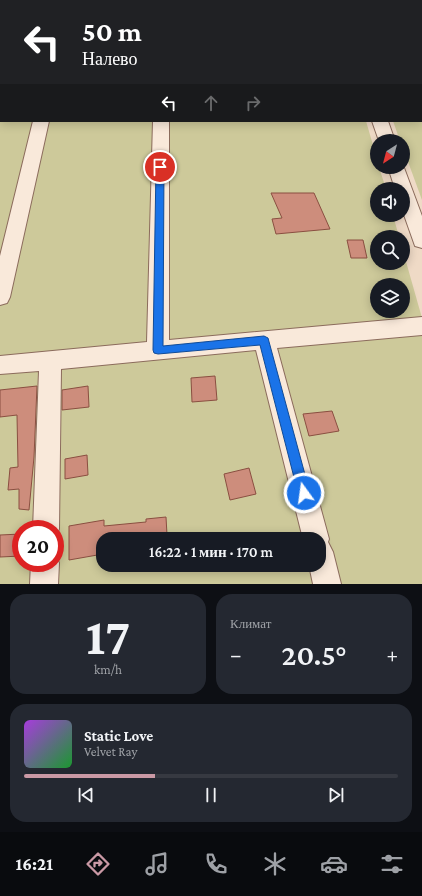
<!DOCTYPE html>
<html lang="ru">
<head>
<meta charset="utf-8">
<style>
	:root { --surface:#171b24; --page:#242831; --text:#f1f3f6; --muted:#9ea1a6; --line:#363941; --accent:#ca99a5 }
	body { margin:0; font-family:"Crimson Pro",serif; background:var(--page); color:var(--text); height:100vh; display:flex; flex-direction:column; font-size:15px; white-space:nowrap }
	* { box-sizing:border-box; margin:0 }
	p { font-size:13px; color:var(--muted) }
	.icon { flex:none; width:22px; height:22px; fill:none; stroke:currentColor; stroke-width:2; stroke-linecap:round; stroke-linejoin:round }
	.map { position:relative; height:584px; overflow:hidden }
	.drawer { display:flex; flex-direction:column; gap:10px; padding:10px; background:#0d0f14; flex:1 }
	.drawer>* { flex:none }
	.banner { position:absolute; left:0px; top:0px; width:422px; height:122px; box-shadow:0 2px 10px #0003; background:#202124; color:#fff; overflow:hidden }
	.needle { width:26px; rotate:216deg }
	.buttons { position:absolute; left:370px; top:134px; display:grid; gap:8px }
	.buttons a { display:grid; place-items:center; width:40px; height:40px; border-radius:50%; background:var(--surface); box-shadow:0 2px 10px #0003; font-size:20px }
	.speed { position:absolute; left:12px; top:520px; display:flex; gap:8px; font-size:20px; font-weight:700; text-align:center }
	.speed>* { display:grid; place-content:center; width:52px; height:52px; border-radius:50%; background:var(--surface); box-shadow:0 2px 10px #0003; line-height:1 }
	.speed .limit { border:6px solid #d22; background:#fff; color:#111 }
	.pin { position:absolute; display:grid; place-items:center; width:34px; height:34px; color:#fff; margin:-17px; border:2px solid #fff; border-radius:50%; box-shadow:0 1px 4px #0007 }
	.me { position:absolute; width:44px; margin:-22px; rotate:346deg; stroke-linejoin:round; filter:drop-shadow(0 0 3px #0008) }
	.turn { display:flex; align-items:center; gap:14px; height:84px; padding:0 16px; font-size:18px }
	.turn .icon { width:52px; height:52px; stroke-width:2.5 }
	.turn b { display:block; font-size:28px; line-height:34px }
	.lanes { display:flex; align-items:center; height:38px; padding:0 16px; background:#0003; justify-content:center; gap:20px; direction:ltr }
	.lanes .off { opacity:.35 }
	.big { font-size:30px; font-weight:600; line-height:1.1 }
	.drawer .card { flex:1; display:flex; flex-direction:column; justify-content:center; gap:6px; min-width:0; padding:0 14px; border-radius:16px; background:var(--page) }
	.drawer .dial { align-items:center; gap:0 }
	.dial b { font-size:52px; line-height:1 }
	.song { display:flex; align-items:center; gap:12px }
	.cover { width:48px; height:48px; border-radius:6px; background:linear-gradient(135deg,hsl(280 70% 55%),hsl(130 70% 35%)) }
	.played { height:4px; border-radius:2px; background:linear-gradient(90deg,var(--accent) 35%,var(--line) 35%) }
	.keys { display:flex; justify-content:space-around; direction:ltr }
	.heat { display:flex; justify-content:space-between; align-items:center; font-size:22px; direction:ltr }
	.drawer .tiles { flex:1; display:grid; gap:10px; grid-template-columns:1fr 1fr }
	.card:last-child { grid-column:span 2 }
	.trip { position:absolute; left:96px; top:532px; width:230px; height:40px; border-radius:16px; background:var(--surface); box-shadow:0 2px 10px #0003; font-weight:600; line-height:40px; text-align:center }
	.dock { display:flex; height:64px; justify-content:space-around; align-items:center; background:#090b0e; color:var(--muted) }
	.dock .icon { width:28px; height:28px }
	.dock .active { color:var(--accent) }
	.dock b { font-size:18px; color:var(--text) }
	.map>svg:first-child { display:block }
	.green { fill:#cdc99a; fill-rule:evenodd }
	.building { fill:#cd8d7c; stroke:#8a4f41 }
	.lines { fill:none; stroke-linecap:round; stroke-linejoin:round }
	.minor-casing { stroke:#8b6b5c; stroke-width:2 }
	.minor { fill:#f9e9da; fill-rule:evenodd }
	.route { fill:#1a73e8; stroke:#114b97 }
</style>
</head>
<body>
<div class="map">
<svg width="422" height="584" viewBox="0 0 422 584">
	<rect width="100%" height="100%" fill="#efdac6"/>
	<path class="green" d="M 0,0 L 213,1 L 1,1 L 1,121 L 366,121 L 377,159 L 377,167 L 379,167 L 386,189 L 377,189 L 377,215 L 393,215 L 399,237 L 377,237 L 377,263 L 403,263 L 403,251 L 422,318 L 422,584 L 0,584 ZM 377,285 L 403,285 L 403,311 L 377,311 ZM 21,529 L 55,529 L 55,563 L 21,563 ZM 103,539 L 319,539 L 319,565 L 103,565 Z
		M 421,109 L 422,109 L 422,200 L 403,148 L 403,141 L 400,141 L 393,121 L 421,121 Z"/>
	<path class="building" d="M 271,193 L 314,193 L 330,229 L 276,234 L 272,219 L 282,218 Z
		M 347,240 L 363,240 L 367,258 L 351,258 Z
		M 215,376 L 217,400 L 192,402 L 191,378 Z
		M 37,386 L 34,457 L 29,510 L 19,509 L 19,489 L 8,490 L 10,468 L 18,467 L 17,415 L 0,417 L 0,390 Z
		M 88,386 L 89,407 L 62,410 L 62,390 Z
		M 332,411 L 339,431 L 309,436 L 303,414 Z
		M 87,455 L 88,475 L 65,479 L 65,459 Z
		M 249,468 L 256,494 L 230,500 L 224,474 Z
		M 166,517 L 167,535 L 141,537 L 141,539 L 103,539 L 103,554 L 69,560 L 69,526 L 104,520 L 104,526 L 146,522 L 146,519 Z
		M 21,534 L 21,556 L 0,557 L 0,535 Z"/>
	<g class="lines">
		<g class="minor-casing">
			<path id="minor" d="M 25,0 L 37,0 L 37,1 L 25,1 Z
				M 127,0 L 139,0 L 139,1 L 127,1 Z
				M 262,0 L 274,0 L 275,1 L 263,1 Z
				M 421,96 L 422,96 L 422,104 L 421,104 Z
				M 33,121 L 49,121 L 10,297 L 7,303 L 0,305 L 0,256 Z
				M 153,121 L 169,121 L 169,340 L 422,317 L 422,335 L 277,348 L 329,539 L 328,542 L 333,552 L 341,584 L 313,584 L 309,565 L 319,565 L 319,539 L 303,539 L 256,350 L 61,369 L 59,529 L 55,539 L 55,529 L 33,529 L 39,371 L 0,374 L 0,356 L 147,342 Z
				M 372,121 L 388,121 L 395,141 L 379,141 Z
				M 403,165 L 422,216 L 422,248 L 415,246 L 403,212 L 403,189 L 395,189 L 388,167 L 403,167 Z
				M 55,554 L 59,563 L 58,584 L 30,584 L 31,563 L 55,563 Z"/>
		</g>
		<use href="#minor" class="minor"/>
	</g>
	<path class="route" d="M 160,164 L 164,167 L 163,346 L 264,336 L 268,338 L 310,493 L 308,497 L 304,499 L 300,497 L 298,493 L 260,345 L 158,354 L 154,353 L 153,350 L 156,167 Z"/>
</svg>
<div class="buttons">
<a><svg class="needle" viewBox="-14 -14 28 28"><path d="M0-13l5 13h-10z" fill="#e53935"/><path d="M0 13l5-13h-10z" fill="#9ea1a6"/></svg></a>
<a><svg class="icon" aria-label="sound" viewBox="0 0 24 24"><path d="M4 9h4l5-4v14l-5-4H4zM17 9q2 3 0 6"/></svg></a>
<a><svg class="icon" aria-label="search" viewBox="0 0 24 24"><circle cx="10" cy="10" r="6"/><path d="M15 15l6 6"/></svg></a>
<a><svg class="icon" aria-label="layers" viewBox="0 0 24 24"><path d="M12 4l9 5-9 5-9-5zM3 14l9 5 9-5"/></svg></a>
</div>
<div class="speed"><div class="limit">20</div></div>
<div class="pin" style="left:160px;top:167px;background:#d93025"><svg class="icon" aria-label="arrive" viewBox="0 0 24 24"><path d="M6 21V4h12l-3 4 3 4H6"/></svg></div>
<svg class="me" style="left:304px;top:493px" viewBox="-20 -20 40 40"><circle r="17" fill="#1a73e8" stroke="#fff" stroke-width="3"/><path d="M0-11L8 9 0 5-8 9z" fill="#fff"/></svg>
<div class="trip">16:22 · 1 мин · 170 m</div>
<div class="banner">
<div class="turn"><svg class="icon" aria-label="left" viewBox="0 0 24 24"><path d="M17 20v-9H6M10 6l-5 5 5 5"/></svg><div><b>50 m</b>Налево</div></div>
<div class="lanes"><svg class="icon" aria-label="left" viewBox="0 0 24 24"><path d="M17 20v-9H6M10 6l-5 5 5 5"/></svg><svg class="icon off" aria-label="ahead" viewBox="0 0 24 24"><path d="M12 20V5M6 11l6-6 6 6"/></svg><svg class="icon off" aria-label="right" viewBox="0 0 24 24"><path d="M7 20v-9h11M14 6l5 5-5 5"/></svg></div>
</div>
</div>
<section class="drawer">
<div class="tiles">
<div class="card dial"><b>17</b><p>km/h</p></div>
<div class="card"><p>Климат</p>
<div class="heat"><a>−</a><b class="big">20.5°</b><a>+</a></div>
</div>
<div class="card">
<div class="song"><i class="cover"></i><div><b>Static Love</b><p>Velvet Ray</p></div></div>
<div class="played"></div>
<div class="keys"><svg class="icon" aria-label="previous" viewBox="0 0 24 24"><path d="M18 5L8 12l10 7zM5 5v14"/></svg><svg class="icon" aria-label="pause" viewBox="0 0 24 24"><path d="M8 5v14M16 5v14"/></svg><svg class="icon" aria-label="next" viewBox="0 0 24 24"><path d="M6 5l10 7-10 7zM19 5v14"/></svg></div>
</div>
</div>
</section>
<nav class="dock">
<b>16:21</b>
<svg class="icon active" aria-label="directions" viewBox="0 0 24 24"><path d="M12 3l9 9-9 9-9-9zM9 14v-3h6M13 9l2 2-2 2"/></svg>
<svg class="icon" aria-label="music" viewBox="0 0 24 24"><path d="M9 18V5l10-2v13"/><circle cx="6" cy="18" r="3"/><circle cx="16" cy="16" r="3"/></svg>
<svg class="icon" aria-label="phone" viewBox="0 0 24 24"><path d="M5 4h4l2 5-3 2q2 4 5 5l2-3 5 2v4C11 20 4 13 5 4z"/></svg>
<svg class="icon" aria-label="climate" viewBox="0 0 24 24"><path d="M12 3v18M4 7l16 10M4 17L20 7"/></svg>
<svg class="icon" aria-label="car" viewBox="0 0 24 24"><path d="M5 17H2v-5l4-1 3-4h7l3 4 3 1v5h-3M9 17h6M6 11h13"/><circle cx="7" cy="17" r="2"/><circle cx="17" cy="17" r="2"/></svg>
<svg class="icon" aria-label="filters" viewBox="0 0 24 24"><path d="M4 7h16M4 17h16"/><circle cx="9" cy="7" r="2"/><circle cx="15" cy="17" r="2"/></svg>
</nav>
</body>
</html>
